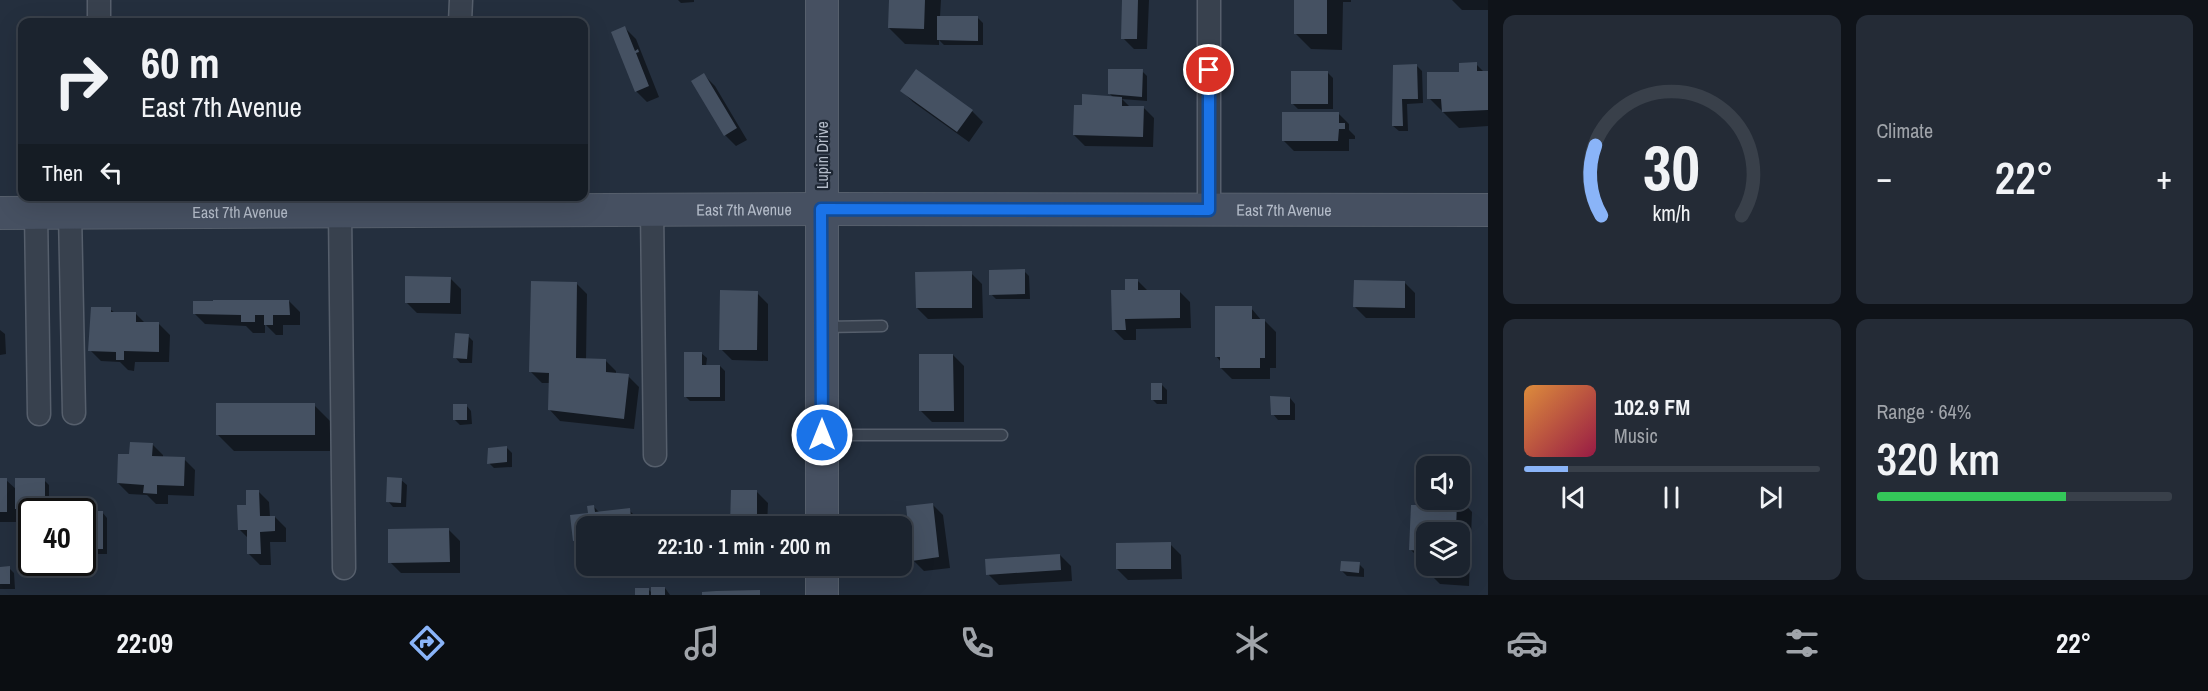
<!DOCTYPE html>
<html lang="en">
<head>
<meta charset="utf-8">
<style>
	:root { --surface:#1b232e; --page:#242b36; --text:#f1f3f6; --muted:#a0a4aa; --line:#39404a; --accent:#8ab4f8 }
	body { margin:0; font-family:"Archivo Narrow",sans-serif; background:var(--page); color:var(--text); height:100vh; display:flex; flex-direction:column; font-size:22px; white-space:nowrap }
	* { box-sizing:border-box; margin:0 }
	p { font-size:20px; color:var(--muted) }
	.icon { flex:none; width:33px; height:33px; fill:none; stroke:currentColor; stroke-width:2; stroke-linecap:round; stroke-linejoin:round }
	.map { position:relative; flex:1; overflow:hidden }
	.side { display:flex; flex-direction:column; gap:15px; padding:15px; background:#0f1319; width:720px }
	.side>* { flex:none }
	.top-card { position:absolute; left:18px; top:18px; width:570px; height:183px; border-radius:12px; box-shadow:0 6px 24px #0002,0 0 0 2px var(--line); background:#1b232e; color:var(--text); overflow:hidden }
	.fabs { position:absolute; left:1416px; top:456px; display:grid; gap:12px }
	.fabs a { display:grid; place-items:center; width:54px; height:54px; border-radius:12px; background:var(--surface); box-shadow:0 6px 24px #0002,0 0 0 2px var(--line); font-size:30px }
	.speed { position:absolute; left:18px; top:498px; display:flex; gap:12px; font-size:30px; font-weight:700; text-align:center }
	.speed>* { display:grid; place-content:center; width:78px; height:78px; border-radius:50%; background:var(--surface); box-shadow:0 6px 24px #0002,0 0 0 2px var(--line); line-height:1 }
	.speed .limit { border:3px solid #111; border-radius:9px; background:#fff; color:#111 }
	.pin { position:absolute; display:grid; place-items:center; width:51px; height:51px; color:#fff; margin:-26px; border:3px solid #fff; border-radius:50%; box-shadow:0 2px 6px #0007 }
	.me { position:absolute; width:66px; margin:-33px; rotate:0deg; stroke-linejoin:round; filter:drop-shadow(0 0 4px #0008) }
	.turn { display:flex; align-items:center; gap:21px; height:126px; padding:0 24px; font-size:27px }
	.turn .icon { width:78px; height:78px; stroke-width:2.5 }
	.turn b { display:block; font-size:42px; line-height:51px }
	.then { display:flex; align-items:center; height:57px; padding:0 24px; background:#0003; gap:12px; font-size:22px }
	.big { font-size:45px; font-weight:600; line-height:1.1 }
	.side .tile { flex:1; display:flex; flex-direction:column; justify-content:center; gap:9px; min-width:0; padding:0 21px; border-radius:12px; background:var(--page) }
	.side .dial { align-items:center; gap:0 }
	.dial svg { height:156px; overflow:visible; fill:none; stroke:var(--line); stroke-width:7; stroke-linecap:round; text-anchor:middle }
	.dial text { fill:var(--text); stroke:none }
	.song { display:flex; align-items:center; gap:18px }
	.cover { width:72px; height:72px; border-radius:9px; background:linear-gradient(135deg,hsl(30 70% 55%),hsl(340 70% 35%)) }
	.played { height:6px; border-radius:3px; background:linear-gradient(90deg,var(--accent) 15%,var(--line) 15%) }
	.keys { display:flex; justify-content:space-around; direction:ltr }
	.heat { display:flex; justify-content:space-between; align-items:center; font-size:33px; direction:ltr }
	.charge { height:9px; border-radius:4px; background:linear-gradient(90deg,#34c759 64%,var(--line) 0) }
	.side .tiles { flex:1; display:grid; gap:15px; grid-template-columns:repeat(2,1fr) }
	.trip { position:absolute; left:576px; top:516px; width:336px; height:60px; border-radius:12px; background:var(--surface); box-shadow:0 6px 24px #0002,0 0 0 2px var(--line); font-weight:600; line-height:60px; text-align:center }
	.dock { display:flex; height:96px; justify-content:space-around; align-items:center; background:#0b0e12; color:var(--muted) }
	.dock .icon { width:42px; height:42px }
	.dock .on { color:var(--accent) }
	.dock b { font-size:27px; color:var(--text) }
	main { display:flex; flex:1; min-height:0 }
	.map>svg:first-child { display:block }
	.shadow { fill:#0007; fill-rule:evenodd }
	.building { fill:#455162 }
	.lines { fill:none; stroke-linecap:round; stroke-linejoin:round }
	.lane-casing { stroke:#565f6c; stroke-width:13 }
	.street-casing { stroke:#565f6c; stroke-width:25 }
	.secondary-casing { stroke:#565f6c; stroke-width:34 }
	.lane { stroke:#38414e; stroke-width:10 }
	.street { stroke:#38414e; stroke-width:22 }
	.secondary { stroke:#465061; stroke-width:32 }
	.route-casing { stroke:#114b97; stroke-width:15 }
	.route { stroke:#1a73e8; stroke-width:10 }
	.labels { text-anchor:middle; stroke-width:4.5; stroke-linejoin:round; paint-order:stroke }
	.street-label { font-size:16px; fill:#b4bcc9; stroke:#1d2633 }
</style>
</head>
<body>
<main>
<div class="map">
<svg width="1488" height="595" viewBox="0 0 1488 595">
	<rect width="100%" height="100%" fill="#242f3e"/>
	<path class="shadow" d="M 678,0 L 694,0 L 694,2 L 681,3 Z
		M 890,0 L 941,0 L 940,17 L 977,17 L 983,23 L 983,45 L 944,45 L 939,40 L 939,45 L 905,44 L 889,28 Z
		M 1124,0 L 1149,0 L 1147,49 L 1134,49 L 1123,38 Z
		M 1295,0 L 1351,0 L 1351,2 L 1343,2 L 1342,50 L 1311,49 L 1295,33 Z
		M 1452,0 L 1488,0 L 1488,10 L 1462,10 Z
		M 625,28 L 636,39 L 659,97 L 647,102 L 636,91 Z
		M 1476,64 L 1485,73 L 1488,73 L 1488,126 L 1459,128 L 1429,98 Z
		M 1417,66 L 1422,71 L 1423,103 L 1407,104 L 1408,131 L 1399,131 L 1393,126 L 1393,110 Z
		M 1142,71 L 1147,76 L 1147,101 L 1122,99 L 1130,107 L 1143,107 L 1154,118 L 1153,147 L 1085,146 L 1074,135 L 1114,98 L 1109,93 Z
		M 1328,73 L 1333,78 L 1333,109 L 1298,109 L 1292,103 Z
		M 704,75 L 715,86 L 747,140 L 736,146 L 725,135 L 693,82 Z
		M 902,91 L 972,111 L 983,122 L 969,142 L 913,102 Z
		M 1338,113 L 1349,124 L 1349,130 L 1355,136 L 1355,139 L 1349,139 L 1349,151 L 1294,151 L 1283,140 Z
		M 1024,271 L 1029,276 L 1030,299 L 996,299 L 991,294 Z
		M 971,273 L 982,284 L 983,318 L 928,319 L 917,308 Z
		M 450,278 L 461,289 L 461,314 L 417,313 L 406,302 Z
		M 1137,280 L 1149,292 L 1179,291 L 1190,302 L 1191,328 L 1136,329 L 1136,340 L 1124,340 L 1113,329 L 1126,291 Z
		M 1404,282 L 1415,293 L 1415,318 L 1366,318 L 1355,307 Z
		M 576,283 L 587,294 L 586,360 L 605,360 L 616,371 L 616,374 L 628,376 L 639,387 L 634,429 L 560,421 L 549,409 L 550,383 L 542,383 L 531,372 Z
		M 757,293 L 768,304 L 768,361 L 732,360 L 721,349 Z
		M 289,301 L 300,312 L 300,325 L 283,325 L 283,335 L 276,335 L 265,324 L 265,333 L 253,333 L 246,326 L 205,324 L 194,313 Z
		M 1251,308 L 1262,321 L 1265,321 L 1276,332 L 1276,368 L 1270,368 L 1270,379 L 1232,379 L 1221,368 L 1221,362 L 1216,356 Z
		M 110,309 L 115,313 L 136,314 L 145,323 L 159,324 L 170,335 L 169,362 L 135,362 L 134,371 L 128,370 L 120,362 L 101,361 L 90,350 Z
		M 0,330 L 5,334 L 6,354 L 0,355 Z
		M 468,336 L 473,341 L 472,363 L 460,363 L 455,357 Z
		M 701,353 L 707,358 L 706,366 L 720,366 L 725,371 L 725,401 L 690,401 L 685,396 Z
		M 953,355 L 964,366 L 964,422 L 932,422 L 921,411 Z
		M 1162,385 L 1167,390 L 1167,404 L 1157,404 L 1152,399 Z
		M 1290,398 L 1295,404 L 1295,420 L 1278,420 L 1273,414 Z
		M 314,405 L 330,421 L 330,451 L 234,451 L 218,435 Z
		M 466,405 L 471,411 L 472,424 L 460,425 L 454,419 Z
		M 152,444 L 163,455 L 163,458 L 184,459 L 195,470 L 194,496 L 168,495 L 168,504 L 156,504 L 147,495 L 129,494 L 118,483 L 130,456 Z
		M 507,448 L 512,453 L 512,467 L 494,468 L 489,463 Z
		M 0,480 L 6,480 L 17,490 L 44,480 L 49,485 L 49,512 L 22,514 L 17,509 L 17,522 L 0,522 Z
		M 401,480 L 407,485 L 406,507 L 393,507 L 388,501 Z
		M 258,491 L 269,502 L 270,517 L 275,517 L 286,528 L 286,542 L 270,542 L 271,565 L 260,565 L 249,554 L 249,539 L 239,529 L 248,506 Z
		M 732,491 L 757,492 L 768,503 L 767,526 L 732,526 Z
		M 1460,499 L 1472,512 L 1469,586 L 1440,584 L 1424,568 L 1424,563 L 1411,550 L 1427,507 L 1427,500 ZM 1426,532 L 1460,532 L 1460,566 L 1426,566 Z
		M 932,504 L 943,515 L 950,568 L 924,571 L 913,560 Z
		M 593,506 L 600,513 L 629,510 L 640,521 L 641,526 L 586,526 L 585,552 L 574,541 Z
		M 82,512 L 102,512 L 107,518 L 107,554 L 82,554 Z
		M 449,530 L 460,541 L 460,573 L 401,573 L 390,562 Z
		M 1170,544 L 1181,555 L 1182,579 L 1128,580 L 1117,569 Z
		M 1060,555 L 1071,566 L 1072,581 L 999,585 L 988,574 Z
		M 1359,564 L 1364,569 L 1364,577 L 1347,576 L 1342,571 Z
		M 0,568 L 9,568 L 14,573 L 15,589 L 0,589 Z
		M 665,588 L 670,595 L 636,595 L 648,589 L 653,594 Z"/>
	<path class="building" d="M 889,0 L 925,0 L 924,29 L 888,28 Z
		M 1122,0 L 1138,0 L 1137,39 L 1121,39 Z
		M 1294,0 L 1327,0 L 1327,34 L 1294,34 Z
		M 937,16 L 978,16 L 978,41 L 937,40 Z
		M 625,26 L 635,51 L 638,49 L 639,52 L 636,53 L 649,86 L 635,92 L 611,32 Z
		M 1477,62 L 1477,71 L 1488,71 L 1488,110 L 1442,112 L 1441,99 L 1427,99 L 1427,72 L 1459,72 L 1459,63 Z
		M 1417,64 L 1418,99 L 1402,99 L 1403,126 L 1392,126 L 1393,65 Z
		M 916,69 L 973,110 L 957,132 L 900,91 Z
		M 1108,69 L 1143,69 L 1142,97 L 1108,94 Z
		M 1291,71 L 1328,71 L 1328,104 L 1291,104 Z
		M 704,73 L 737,128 L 724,136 L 691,81 Z
		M 1082,94 L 1122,97 L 1122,106 L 1144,106 L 1143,137 L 1073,135 L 1074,105 L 1082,105 Z
		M 1282,112 L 1339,112 L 1339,123 L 1345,123 L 1345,129 L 1339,129 L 1338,141 L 1282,141 Z
		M 1025,269 L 1025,294 L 989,295 L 989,270 Z
		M 972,271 L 972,308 L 916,308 L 915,272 Z
		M 405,276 L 451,277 L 450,303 L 405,303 Z
		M 1125,279 L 1138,279 L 1138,290 L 1180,290 L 1180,318 L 1125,319 L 1126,330 L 1112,330 L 1111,290 L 1125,290 Z
		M 1354,280 L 1405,281 L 1405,308 L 1353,307 Z
		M 531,281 L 577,282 L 576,358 L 606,359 L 606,372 L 629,374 L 624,419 L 548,410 L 549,373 L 529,372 Z
		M 720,290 L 758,291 L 757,350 L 719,350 Z
		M 213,300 L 289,300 L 290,315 L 273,315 L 273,325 L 264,325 L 264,315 L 255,315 L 255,322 L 241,322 L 241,315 L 193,314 L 193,301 L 213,301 Z
		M 1215,306 L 1252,306 L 1252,319 L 1265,319 L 1265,358 L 1260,358 L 1260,368 L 1220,368 L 1220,357 L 1215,357 Z
		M 91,307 L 111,307 L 111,312 L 136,312 L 136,322 L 159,322 L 159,352 L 124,351 L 124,360 L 116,360 L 116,352 L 88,351 Z
		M 455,333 L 469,334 L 467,359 L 453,358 Z
		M 684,352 L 702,352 L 702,365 L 720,365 L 720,397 L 684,397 Z
		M 919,354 L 953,354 L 954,411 L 919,411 Z
		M 1151,383 L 1162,383 L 1162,400 L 1151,400 Z
		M 1270,396 L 1290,397 L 1290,415 L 1271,415 Z
		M 216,403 L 315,403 L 315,435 L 216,435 Z
		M 453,404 L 467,404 L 467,420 L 453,420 Z
		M 130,442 L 153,443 L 152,456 L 185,457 L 184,486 L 157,485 L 157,494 L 143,493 L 144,485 L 117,483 L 118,454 L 129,454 Z
		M 507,446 L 507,462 L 487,464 L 488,448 Z
		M 387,477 L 402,478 L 401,503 L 386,502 Z
		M 0,478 L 7,478 L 7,512 L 0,512 Z
		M 15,478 L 45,478 L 45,508 L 15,509 Z
		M 246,490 L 259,490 L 260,516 L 275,516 L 275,531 L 260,532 L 261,554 L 247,554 L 247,530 L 238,530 L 237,505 L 246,505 Z
		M 731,490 L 757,490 L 757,526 L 730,526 Z
		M 1426,500 L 1457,500 L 1456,532 L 1426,532 L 1426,566 L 1454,566 L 1454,571 L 1422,569 L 1423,551 L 1409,550 L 1411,505 L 1425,505 Z
		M 933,503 L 939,557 L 912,561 L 906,506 Z
		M 594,505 L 595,512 L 630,508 L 632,526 L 586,526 L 586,540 L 573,541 L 570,515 L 588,513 L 587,506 Z
		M 82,511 L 103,511 L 103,549 L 82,549 Z
		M 449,528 L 450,562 L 388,563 L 388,529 Z
		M 1171,542 L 1171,569 L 1116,569 L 1116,543 Z
		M 1060,554 L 1061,570 L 986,575 L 985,559 Z
		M 1341,561 L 1360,562 L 1359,573 L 1340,571 Z
		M 10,566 L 10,584 L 0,584 L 0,567 Z
		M 651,587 L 665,587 L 665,595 L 651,595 Z
		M 635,588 L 649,588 L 649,595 L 635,595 Z
		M 760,590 L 760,595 L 702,595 L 702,592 L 716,591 Z"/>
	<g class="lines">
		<g class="lane-casing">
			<path id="lane" d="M 825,327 L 882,326
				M 825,435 L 1002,435"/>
		</g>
		<g class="street-casing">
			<path id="street" d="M 99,0 L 99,22
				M 460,22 L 461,0
				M 652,209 L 655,455
				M 1209,210 L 1209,0
				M 340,211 L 344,568
				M 36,212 L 39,414
				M 70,212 L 74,413"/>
		</g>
		<g class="secondary-casing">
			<g id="secondary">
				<path id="s1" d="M 0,213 L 821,209 L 1488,210"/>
				<path d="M 822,526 L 822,0"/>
				<path d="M 822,566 L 822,595"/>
			</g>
		</g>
		<use href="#lane" class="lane"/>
		<use href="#street" class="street"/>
		<use href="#secondary" class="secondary"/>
	</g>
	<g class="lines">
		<g class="route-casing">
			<path id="route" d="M 822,435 L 821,209 L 1209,210 L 1209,70"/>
		</g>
		<use href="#route" class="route"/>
	</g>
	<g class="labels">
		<g class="street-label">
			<text transform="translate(822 155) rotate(-90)" y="6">Lupin Drive</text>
			<text dy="6" stroke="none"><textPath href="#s1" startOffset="744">East 7th Avenue</textPath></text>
			<text dy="6" stroke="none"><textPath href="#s1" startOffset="1284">East 7th Avenue</textPath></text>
			<text dy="6" stroke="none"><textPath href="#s1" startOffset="240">East 7th Avenue</textPath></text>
		</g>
	</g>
</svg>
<div class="fabs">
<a><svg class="icon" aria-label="sound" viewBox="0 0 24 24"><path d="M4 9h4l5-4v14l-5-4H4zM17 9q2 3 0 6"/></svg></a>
<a><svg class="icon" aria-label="layers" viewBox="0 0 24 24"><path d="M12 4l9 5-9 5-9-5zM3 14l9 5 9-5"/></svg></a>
</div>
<div class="speed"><div class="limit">40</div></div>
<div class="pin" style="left:1209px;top:70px;background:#d93025"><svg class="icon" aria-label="arrive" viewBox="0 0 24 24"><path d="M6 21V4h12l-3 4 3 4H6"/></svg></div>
<svg class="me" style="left:822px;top:435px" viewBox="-20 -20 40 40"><circle r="17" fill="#1a73e8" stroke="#fff" stroke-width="3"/><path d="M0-11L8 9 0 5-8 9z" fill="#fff"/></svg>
<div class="trip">22:10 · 1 min · 200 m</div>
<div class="top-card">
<div class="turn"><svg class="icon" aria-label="right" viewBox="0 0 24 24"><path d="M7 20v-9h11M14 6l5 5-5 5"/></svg><div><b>60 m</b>East 7th Avenue</div></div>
<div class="then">Then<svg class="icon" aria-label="left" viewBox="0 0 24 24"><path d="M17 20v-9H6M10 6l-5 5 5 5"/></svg></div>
</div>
</div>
<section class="side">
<div class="tiles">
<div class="tile dial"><svg viewBox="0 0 100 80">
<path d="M14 69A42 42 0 1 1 86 69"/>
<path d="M14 69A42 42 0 0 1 11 33" stroke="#8ab4f8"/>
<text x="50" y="56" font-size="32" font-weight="700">30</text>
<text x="50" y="72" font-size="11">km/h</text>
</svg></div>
<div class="tile"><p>Climate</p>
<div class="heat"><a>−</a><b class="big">22°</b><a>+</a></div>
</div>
<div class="tile">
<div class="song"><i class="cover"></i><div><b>102.9 FM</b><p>Music</p></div></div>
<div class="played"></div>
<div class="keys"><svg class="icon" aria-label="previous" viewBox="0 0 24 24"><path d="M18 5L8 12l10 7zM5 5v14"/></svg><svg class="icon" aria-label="pause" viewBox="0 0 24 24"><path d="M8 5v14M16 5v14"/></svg><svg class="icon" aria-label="next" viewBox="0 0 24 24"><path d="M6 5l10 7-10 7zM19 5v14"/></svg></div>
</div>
<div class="tile"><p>Range · 64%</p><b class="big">320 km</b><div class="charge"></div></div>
</div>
</section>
</main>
<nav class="dock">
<b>22:09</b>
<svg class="icon on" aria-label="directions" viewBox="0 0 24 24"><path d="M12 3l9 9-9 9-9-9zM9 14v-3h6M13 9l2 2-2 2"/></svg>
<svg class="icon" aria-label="music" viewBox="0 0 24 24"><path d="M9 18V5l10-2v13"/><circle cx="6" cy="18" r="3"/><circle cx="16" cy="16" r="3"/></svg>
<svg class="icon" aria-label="phone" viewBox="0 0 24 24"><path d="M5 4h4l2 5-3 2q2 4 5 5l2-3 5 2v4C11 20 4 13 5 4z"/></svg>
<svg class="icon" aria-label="climate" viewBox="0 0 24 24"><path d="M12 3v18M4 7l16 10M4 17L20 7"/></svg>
<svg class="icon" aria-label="car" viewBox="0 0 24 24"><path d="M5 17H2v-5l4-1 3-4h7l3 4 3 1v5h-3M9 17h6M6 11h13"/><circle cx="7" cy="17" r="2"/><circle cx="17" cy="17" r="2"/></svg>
<svg class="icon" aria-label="filters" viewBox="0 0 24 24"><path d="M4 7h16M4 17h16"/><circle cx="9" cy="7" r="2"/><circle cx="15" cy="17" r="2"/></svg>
<b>22°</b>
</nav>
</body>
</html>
